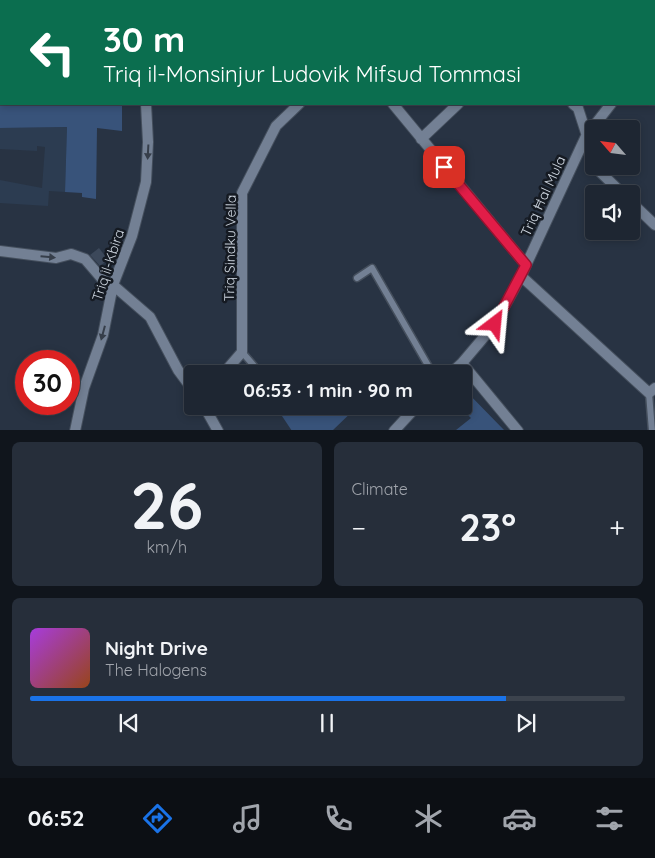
<!DOCTYPE html>
<html lang="en">
<head>
<meta charset="utf-8">
<style>
	:root { --surface:#1e2632; --page:#262e3a; --text:#f1f3f6; --muted:#a1a5ac; --line:#3c434d; --accent:#1a73e8 }
	body { margin:0; font-family:Quicksand,sans-serif; background:var(--page); color:var(--text); height:100vh; display:flex; flex-direction:column; font-size:19px; white-space:nowrap }
	* { box-sizing:border-box; margin:0 }
	p { font-size:16px; color:var(--muted) }
	.icon { flex:none; width:28px; height:28px; fill:none; stroke:currentColor; stroke-width:2; stroke-linecap:round; stroke-linejoin:round }
	.map { position:relative; height:430px; overflow:hidden }
	.side { display:flex; flex-direction:column; gap:12px; padding:12px; background:#10151c; flex:1 }
	.side>* { flex:none }
	.guide { position:absolute; left:0px; top:0px; width:655px; height:105px; box-shadow:0 2px 8px #0003,0 0 0 1px var(--line); background:#0b6e4f; color:#fff; overflow:hidden }
	.needle { width:32px; rotate:298deg }
	.fabs { position:absolute; left:585px; top:120px; display:grid; gap:10px }
	.fabs a { display:grid; place-items:center; width:55px; height:55px; border-radius:5px; background:var(--surface); box-shadow:0 2px 8px #0003,0 0 0 1px var(--line); font-size:25px }
	.speed { position:absolute; left:15px; top:350px; display:flex; gap:10px; font-size:25px; font-weight:700; text-align:center }
	.speed>* { display:grid; place-content:center; width:65px; height:65px; border-radius:50%; background:var(--surface); box-shadow:0 2px 8px #0003,0 0 0 1px var(--line); line-height:1 }
	.speed .limit { border:8px solid #d22; background:#fff; color:#111 }
	.pin { position:absolute; display:grid; place-items:center; width:42px; height:42px; color:#fff; margin:-21px; border-radius:10px; box-shadow:0 2px 8px #0006 }
	.me { position:absolute; width:55px; margin:-28px; rotate:29deg; stroke-linejoin:round; filter:drop-shadow(0 0 4px #0008) }
	.turn { display:flex; align-items:center; gap:18px; height:105px; padding:0 20px; font-size:22px }
	.turn .icon { width:65px; height:65px; stroke-width:2.5 }
	.turn b { display:block; font-size:35px; line-height:42px }
	.big { font-size:38px; font-weight:800; line-height:1.1 }
	.side .widget { flex:1; display:flex; flex-direction:column; justify-content:center; gap:8px; min-width:0; padding:0 18px; border-radius:8px; background:var(--page) }
	.side .dial { align-items:center; gap:0 }
	.dial b { font-size:65px; line-height:1 }
	.song { display:flex; align-items:center; gap:15px }
	.cover { width:60px; height:60px; border-radius:8px; background:linear-gradient(135deg,hsl(280 70% 55%),hsl(20 70% 35%)) }
	.played { height:5px; border-radius:2px; background:linear-gradient(90deg,var(--accent) 80%,var(--line) 80%) }
	.keys { display:flex; justify-content:space-around; direction:ltr }
	.heat { display:flex; justify-content:space-between; align-items:center; font-size:28px; direction:ltr }
	.side .tiles { flex:1; display:grid; gap:12px; grid-template-columns:1fr 1fr }
	.widget:last-child { grid-column:span 2 }
	.trip { position:absolute; left:184px; top:365px; width:288px; height:50px; border-radius:5px; background:var(--surface); box-shadow:0 2px 8px #0003,0 0 0 1px var(--line); font-weight:800; line-height:50px; text-align:center }
	.menu { display:flex; height:80px; justify-content:space-around; align-items:center; background:#0c0f14; color:var(--muted) }
	.menu .icon { width:35px; height:35px }
	.menu .active { color:var(--accent) }
	.menu b { font-size:22px; color:var(--text) }
	.map>svg:first-child { display:block }
	.built { fill:#2c3c51 }
	.green { fill:#38537a }
	.building { fill:#3c485a }
	.lines { fill:none; stroke-linecap:round; stroke-linejoin:round }
	.service-casing { stroke:#454f5d; stroke-width:9 }
	.minor-casing { stroke:#454f5d; stroke-width:12 }
	.service { stroke:#738094; stroke-width:6 }
	.minor { stroke:#738094; stroke-width:10 }
	.oneway { fill:#363e4a }
	.route-casing { stroke:#92132f; stroke-width:12 }
	.route { stroke:#e11d48; stroke-width:9 }
	.labels { text-anchor:middle; stroke-width:5; stroke-linejoin:round; paint-order:stroke }
	.street-label { font-size:14px; fill:#cfd7e1; stroke:#151a22 }
</style>
</head>
<body>
<div class="map">
<svg width="655" height="431" viewBox="0 0 655 431">
	<rect width="100%" height="100%" fill="#283343"/>
	<path class="built" d="M 67,127 L 65,192 L 49,191 L 48,206 L 0,203 L 0,180 L 42,188 L 45,147 L 37,146 L 37,151 L 0,149 L 0,128 Z"/>
	<path class="green" d="M 0,40 L 1,104 L 122,104 L 122,131 L 97,128 L 96,199 L 82,197 L 82,193 L 65,192 L 67,127 L 0,128 Z
		M 463,388 L 504,430 L 456,430 L 471,418 L 459,406 L 462,406 Z
		M 280,406 L 358,406 L 333,430 L 292,431 L 280,413 L 283,411 Z"/>
	<path class="building" d="M 99,248 L 108,260 L 100,266 L 90,255 Z"/>
	<g class="lines">
		<g class="service-casing">
			<path id="service" d="M 357,278 L 372,268 L 433,374
				M 242,352 L 261,374
				M 297,374 L 328,373
				M 649,393 L 652,431"/>
		</g>
		<g class="minor-casing">
			<path id="minor" d="M 139,0 L 139,1
				M 272,0 L 273,1
				M 477,0 L 479,1
				M 405,1 L 406,0
				M 654,61 L 655,60
				M 393,104 L 526,265
				M 573,104 L 578,108 L 594,158
				M 421,139 L 458,104
				M 597,166 L 598,170 L 623,194
				M 631,202 L 655,225
				M 0,251 L 56,258 L 71,254 L 85,259 L 103,280 L 113,285 L 150,317 L 178,370 L 192,389
				M 521,276 L 649,393 L 655,388
				M 462,363 L 518,431
				M 223,374 L 242,352 L 242,193 L 276,126 L 299,104
				M 450,374 L 462,363 L 495,324 L 521,276 L 586,136 L 611,104
				M 204,406 L 218,431
				M 75,431 L 84,388 L 103,335 L 113,285 L 132,236 L 146,182 L 148,142 L 146,104
				M 394,431 L 417,406"/>
		</g>
		<use href="#service" class="service"/>
		<use href="#minor" class="minor"/>
	</g>
	<defs><path id="oneway-solid" d="M-6-.8H1V-3.2L6.5 0L1 3.2V.8H-6Z" transform="scale(1.25)"/></defs>
	<g class="oneway">
		<use href="#oneway-solid" transform="translate(148 152) rotate(93)"/>
		<use href="#oneway-solid" transform="translate(48 257) rotate(5)"/>
		<use href="#oneway-solid" transform="translate(103 333) rotate(105)"/>
	</g>
	<g class="lines">
		<g class="route-casing">
			<path id="route" d="M 444,167 L 526,265 L 495,324"/>
		</g>
		<use href="#route" class="route"/>
	</g>
	<g class="labels">
		<g class="street-label">
			<text transform="translate(543 196) rotate(-65)" y="5">Triq Ħal Mula</text>
			<text transform="translate(230 248) rotate(-89)" y="5">Triq Sindku Vella</text>
			<text transform="translate(108 265) rotate(-72)" y="5">Triq il-Kbira</text>
		</g>
	</g>
</svg>
<div class="fabs">
<a><svg class="needle" viewBox="-14 -14 28 28"><path d="M0-13l5 13h-10z" fill="#e53935"/><path d="M0 13l5-13h-10z" fill="#a1a5ac"/></svg></a>
<a><svg class="icon" aria-label="sound" viewBox="0 0 24 24"><path d="M4 9h4l5-4v14l-5-4H4zM17 9q2 3 0 6"/></svg></a>
</div>
<div class="speed"><div class="limit">30</div></div>
<div class="pin" style="left:444px;top:167px;background:#d93025"><svg class="icon" aria-label="arrive" viewBox="0 0 24 24"><path d="M6 21V4h12l-3 4 3 4H6"/></svg></div>
<svg class="me" style="left:495px;top:324px" viewBox="-20 -20 40 40"><path d="M0-17L14 15 0 8-14 15z" fill="#e11d48" stroke="#fff" stroke-width="4"/></svg>
<div class="trip">06:53 · 1 min · 90 m</div>
<div class="guide">
<div class="turn"><svg class="icon" aria-label="left" viewBox="0 0 24 24"><path d="M17 20v-9H6M10 6l-5 5 5 5"/></svg><div><b>30 m</b>Triq il-Monsinjur Ludovik Mifsud Tommasi</div></div>
</div>
</div>
<section class="side">
<div class="tiles">
<div class="widget dial"><b>26</b><p>km/h</p></div>
<div class="widget"><p>Climate</p>
<div class="heat"><a>−</a><b class="big">23°</b><a>+</a></div>
</div>
<div class="widget">
<div class="song"><i class="cover"></i><div><b>Night Drive</b><p>The Halogens</p></div></div>
<div class="played"></div>
<div class="keys"><svg class="icon" aria-label="previous" viewBox="0 0 24 24"><path d="M18 5L8 12l10 7zM5 5v14"/></svg><svg class="icon" aria-label="pause" viewBox="0 0 24 24"><path d="M8 5v14M16 5v14"/></svg><svg class="icon" aria-label="next" viewBox="0 0 24 24"><path d="M6 5l10 7-10 7zM19 5v14"/></svg></div>
</div>
</div>
</section>
<nav class="menu">
<b>06:52</b>
<svg class="icon active" aria-label="directions" viewBox="0 0 24 24"><path d="M12 3l9 9-9 9-9-9zM9 14v-3h6M13 9l2 2-2 2"/></svg>
<svg class="icon" aria-label="music" viewBox="0 0 24 24"><path d="M9 18V5l10-2v13"/><circle cx="6" cy="18" r="3"/><circle cx="16" cy="16" r="3"/></svg>
<svg class="icon" aria-label="phone" viewBox="0 0 24 24"><path d="M5 4h4l2 5-3 2q2 4 5 5l2-3 5 2v4C11 20 4 13 5 4z"/></svg>
<svg class="icon" aria-label="climate" viewBox="0 0 24 24"><path d="M12 3v18M4 7l16 10M4 17L20 7"/></svg>
<svg class="icon" aria-label="car" viewBox="0 0 24 24"><path d="M5 17H2v-5l4-1 3-4h7l3 4 3 1v5h-3M9 17h6M6 11h13"/><circle cx="7" cy="17" r="2"/><circle cx="17" cy="17" r="2"/></svg>
<svg class="icon" aria-label="filters" viewBox="0 0 24 24"><path d="M4 7h16M4 17h16"/><circle cx="9" cy="7" r="2"/><circle cx="15" cy="17" r="2"/></svg>
</nav>
</body>
</html>
